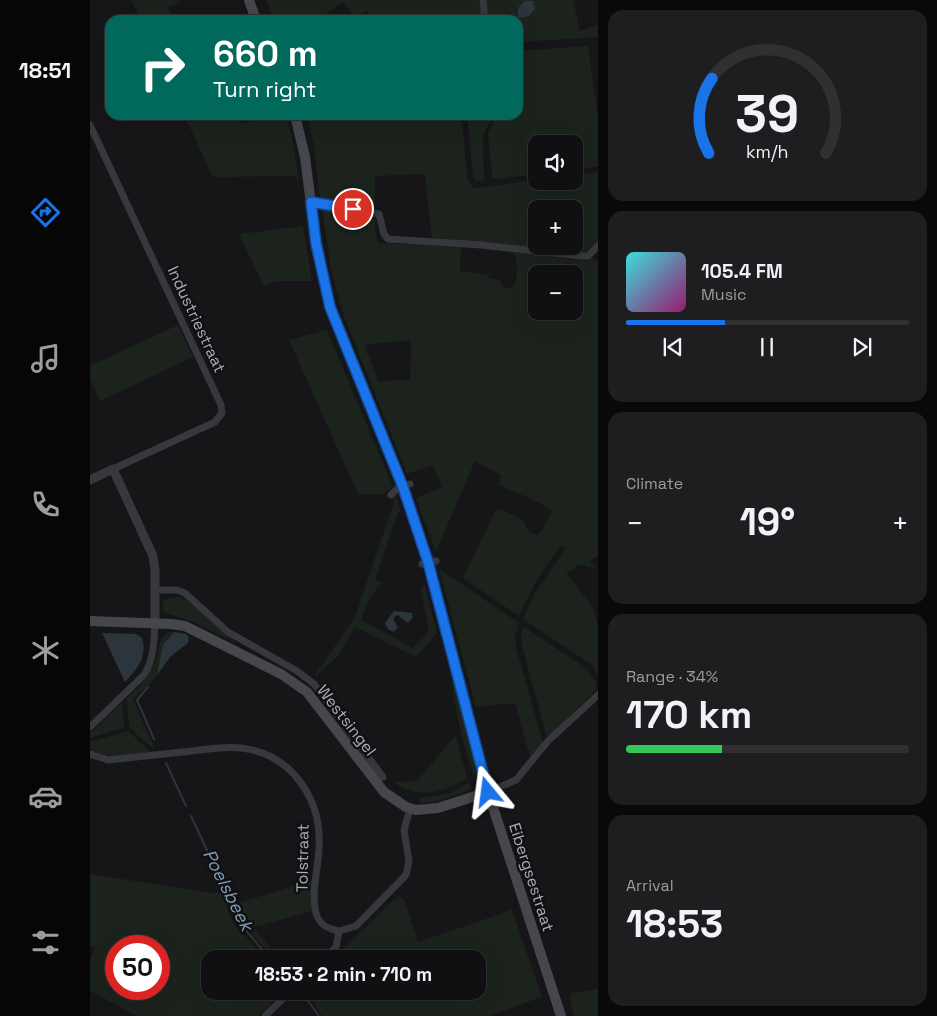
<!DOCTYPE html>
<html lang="en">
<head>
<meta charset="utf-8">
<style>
	:root { --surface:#101012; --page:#1e1e20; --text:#f1f3f6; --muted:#9c9d9f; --line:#303032; --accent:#1a73e8 }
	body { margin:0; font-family:"Space Grotesk",sans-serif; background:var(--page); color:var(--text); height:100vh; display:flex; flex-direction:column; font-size:19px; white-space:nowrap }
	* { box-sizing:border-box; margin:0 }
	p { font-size:16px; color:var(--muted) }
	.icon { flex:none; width:28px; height:28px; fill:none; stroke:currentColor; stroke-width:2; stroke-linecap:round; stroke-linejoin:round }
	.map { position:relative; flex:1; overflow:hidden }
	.drawer { display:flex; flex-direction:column; gap:10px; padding:10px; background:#09090a; width:339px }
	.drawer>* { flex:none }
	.top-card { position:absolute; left:15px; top:15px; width:418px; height:105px; border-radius:15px; box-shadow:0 5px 20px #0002,0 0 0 1px var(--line); background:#00695c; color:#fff; overflow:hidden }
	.tools { position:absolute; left:438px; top:135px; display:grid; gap:10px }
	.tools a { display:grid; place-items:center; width:55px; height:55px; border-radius:10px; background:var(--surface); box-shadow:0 5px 20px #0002,0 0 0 1px var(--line); font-size:25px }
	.speed { position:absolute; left:15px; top:935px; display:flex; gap:10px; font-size:25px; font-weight:700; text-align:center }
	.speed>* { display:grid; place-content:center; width:65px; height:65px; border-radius:50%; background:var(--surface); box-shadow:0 5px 20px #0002,0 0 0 1px var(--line); line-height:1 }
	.speed .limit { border:8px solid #d22; background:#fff; color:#111 }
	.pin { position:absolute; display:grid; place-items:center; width:42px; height:42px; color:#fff; margin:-21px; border:2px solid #fff; border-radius:50%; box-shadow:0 1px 5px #0007 }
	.me { position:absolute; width:55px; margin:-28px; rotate:344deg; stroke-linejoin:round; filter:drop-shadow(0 0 4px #0008) }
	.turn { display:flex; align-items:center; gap:18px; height:105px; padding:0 25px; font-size:22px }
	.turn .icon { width:65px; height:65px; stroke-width:2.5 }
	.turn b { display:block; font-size:35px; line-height:42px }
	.big { font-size:38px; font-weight:700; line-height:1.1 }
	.drawer .widget { flex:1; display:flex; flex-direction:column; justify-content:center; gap:8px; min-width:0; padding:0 18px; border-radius:15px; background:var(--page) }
	.drawer .dial { align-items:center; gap:0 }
	.dial svg { height:130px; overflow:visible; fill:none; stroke:var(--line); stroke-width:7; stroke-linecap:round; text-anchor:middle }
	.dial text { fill:var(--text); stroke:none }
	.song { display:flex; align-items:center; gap:15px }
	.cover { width:60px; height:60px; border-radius:8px; background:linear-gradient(135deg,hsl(180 70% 55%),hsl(320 70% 35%)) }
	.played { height:5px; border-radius:2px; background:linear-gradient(90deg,var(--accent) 35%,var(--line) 35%) }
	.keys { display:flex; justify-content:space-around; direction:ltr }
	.heat { display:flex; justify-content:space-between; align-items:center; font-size:28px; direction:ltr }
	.charge { height:8px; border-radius:4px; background:linear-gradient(90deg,#34c759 34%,var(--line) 0) }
	.trip { position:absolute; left:111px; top:950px; width:285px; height:50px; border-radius:15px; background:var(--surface); box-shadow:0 5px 20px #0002,0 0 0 1px var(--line); font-weight:700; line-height:50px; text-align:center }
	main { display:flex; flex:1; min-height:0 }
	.menu { display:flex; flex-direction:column; width:90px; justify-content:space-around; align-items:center; background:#060607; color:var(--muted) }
	.menu .icon { width:35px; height:35px }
	.menu .current { color:var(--accent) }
	.menu b { font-size:22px; color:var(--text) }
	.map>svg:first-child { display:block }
	.green { fill:#1c231d; fill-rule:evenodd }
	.water { fill:#2c353c }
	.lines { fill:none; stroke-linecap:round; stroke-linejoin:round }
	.stream { stroke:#2c353c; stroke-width:2 }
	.minor { stroke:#37383d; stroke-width:7 }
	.tertiary { stroke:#37383d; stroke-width:9 }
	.secondary { stroke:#45474d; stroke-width:10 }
	.route-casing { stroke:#114b97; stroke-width:12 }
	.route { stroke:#1a73e8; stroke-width:9 }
	.labels { text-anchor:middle; stroke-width:5; stroke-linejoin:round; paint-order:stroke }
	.street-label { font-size:16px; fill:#a8adb8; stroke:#111113 }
	.water-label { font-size:18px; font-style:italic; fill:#7f9bb3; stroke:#111113 }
</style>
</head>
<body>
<main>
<nav class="menu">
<b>18:51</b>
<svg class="icon current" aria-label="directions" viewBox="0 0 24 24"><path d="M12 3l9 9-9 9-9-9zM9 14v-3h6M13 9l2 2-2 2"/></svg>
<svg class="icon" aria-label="music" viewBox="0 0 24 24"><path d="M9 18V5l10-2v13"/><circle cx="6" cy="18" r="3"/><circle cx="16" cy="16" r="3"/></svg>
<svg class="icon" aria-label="phone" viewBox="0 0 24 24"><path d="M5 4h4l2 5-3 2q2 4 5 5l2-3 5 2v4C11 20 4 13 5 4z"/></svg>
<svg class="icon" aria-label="climate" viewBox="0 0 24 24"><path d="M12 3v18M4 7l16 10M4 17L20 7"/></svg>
<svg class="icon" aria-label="car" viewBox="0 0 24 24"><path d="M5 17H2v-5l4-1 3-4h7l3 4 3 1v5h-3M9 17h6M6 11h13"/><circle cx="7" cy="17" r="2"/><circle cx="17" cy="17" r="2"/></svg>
<svg class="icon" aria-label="filters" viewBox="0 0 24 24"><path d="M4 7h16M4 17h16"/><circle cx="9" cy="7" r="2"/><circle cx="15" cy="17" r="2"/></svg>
</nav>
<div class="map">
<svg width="509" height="1016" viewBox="0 0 509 1016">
	<rect width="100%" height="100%" fill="#161618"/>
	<path class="green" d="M 41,0 L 89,0 L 90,2 L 78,7 L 83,20 L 51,20 Z
		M 176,0 L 391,0 L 393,20 L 278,20 L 278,11 L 265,18 L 253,2 L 226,20 L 184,20 Z
		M 396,0 L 483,0 L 490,31 L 508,25 L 508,37 L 428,42 L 428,20 L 399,20 Z
		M 498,46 L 508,116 L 508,166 L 484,170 L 484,144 L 446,144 L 446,174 L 409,179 L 402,177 L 398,133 L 407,115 L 428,115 L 428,51 Z
		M 94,115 L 150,115 L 151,124 L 196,115 L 202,138 L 209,182 L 205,176 L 123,177 Z
		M 216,115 L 371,115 L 378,181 L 383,187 L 388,188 L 446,180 L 484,181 L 484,175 L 508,172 L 508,242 L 493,254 L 342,241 L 335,174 L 285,176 L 285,210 L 230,199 L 224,144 ZM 446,209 L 484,209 L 484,246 L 446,246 Z
		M 377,115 L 403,115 L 393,136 L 394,181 L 386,181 L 383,176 Z
		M 232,208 L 278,216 L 285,220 L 285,234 L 289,243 L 371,247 L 370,271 L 398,275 L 399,278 L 410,280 L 412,286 L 418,288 L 424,287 C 428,276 428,262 423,252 L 487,260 L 499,259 L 501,257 L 508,261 L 509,555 L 499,561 L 508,569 L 487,564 L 485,569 L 476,573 L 503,607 L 508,625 L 508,675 L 502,665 L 433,619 L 445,593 L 476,548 L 471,545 C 454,568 440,590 429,616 L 374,579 L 374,575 L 405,512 L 411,509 L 433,520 L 439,532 L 447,535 L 451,532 L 462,511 L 446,501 L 409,485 L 411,475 L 385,461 L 346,552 L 326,498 L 352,487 L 343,465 L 317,474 L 255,319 L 242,275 ZM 446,274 L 484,274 L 484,311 L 446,311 ZM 321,340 L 320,380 L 288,381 L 275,345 Z
		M 213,226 L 222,281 L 187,281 L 174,286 L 149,234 Z
		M 88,325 L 103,357 L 10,401 L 0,379 L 0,366 Z
		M 237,330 L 303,487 L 293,494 L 268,494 L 199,340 Z
		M 306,496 L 311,511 L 308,512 L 286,577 L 286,581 L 290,581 L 292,584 C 279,595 277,605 271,620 L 323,648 L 339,632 L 331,591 L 334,582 L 347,633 L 326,657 L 265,627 L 248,656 L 223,678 L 265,617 Z
		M 349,569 L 429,623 L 425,637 L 426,647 L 453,743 L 440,757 L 425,703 L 386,707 Z
		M 91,597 L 99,601 L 146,643 L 104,622 L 76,613 L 72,608 L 73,601 L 78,598 Z
		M 434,627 L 496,668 C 501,674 508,681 506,690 L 457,738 L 432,646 L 431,634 Z
		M 79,632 L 84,632 C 70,643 74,663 66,677 C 60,687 49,691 43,700 L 65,749 L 63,749 L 40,728 L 36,699 C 47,688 58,679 64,664 C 69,653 67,638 79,632 Z
		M 362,672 L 388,774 L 384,777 L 371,734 L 363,695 Z
		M 32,702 L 34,728 L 0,738 L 0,733 Z
		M 38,731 L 61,752 C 42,754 16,762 0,748 L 0,742 Z
		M 366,735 L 377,778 C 354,792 328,801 304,782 L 327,781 Z
		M 378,783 L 382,788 C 364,797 349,802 329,803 L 329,798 L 358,794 Z
		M 0,874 L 122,893 L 131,891 L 140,916 L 146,926 L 177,959 L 120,959 L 120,991 L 193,991 L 168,1016 L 47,1016 L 0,991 L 0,962 L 5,947 L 0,946 ZM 26,946 L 69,946 L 69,989 L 26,989 Z
		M 223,880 L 223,911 L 163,927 L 190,959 L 184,959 L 161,933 L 145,904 Z
		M 308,896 L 314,899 L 328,942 L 422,910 L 452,997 L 398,1016 L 232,1016 L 216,991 L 388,991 L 388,959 L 242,959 Z
		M 509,989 L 508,1016 L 484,1016 L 479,998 L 481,993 Z"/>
	<path class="water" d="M 435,1 L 443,1 L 445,9 L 439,16 L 428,18 L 428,8 Z
		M 304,611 L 322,613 L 323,617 L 318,623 L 308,615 L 304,617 L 304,621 L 308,627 L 304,632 L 298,629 L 295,623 Z
		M 84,632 L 96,634 L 99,638 L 98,643 L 81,656 L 67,675 L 73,645 Z
		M 12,633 L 46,634 L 52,638 C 58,657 47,669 35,682 Z"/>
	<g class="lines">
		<path class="stream" d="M 58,687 L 47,700 L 64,739
			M 76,763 L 96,806
			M 101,816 L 153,927 L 180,959
			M 211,991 L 229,1016"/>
		<path class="minor" d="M 393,0 L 395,20
			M 0,125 L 131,405 L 132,413 L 125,422 L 23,469
			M 221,202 L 289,214 L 294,234 L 298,239 L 391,245 L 490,256 L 498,256 L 509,245
			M 301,495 L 307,489 L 320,484
			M 332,564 L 346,561
			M 65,590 L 87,590 L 95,593 L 138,632 L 207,671 L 224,684 L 293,777
			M 0,727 L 54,675 C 64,659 64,641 65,623
			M 0,754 L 18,760 C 46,757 74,754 102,751 C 118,749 135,746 151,748 C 202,754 232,799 229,848 C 228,869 221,893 226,913 C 229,925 238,929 249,931 L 266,926 L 316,875 L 319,861 L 314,830 L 320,809
			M 398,792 L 426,780 L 458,741 L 509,694
			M 234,959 L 246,947 L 249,931
			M 175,1016 L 201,991"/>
		<path class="tertiary" d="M 0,480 L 23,469 L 63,556 L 65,571 L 65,623"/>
		<path class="secondary" d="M 159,0 L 166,20
			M 205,115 L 215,157 L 226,243 L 240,307 L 313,487 L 338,562 L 398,792 L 471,1016
			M 0,621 L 81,624 L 95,626 L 191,674 L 217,692 L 294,792 L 316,807 L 326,810 L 348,808 L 398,792"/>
	</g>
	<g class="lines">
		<g class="route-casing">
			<path id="route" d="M 263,209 L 221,202 L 226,243 L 240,307 L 313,487 L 338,562 L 398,792"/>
		</g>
		<use href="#route" class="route"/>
	</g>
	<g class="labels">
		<g class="street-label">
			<text transform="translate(107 319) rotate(65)" y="6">Industriestraat</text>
			<text transform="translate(257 720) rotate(52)" y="6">Westsingel</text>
			<text transform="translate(212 858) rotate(-89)" y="6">Tolstraat</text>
			<text transform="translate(442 877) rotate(72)" y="6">Eibergsestraat</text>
		</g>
		<g class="water-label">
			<text transform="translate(138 890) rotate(63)" y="6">Poelsbeek</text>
		</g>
	</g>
</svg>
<div class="tools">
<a><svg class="icon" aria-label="sound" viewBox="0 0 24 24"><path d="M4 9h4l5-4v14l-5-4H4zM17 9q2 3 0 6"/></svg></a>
<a>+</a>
<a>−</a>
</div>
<div class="speed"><div class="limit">50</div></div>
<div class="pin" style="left:263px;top:209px;background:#d93025"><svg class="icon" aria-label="arrive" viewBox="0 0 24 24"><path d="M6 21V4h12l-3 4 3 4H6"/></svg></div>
<svg class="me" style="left:398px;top:792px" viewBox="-20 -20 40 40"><path d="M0-17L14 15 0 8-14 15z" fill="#1a73e8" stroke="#fff" stroke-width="4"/></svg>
<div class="trip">18:53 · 2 min · 710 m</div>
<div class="top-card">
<div class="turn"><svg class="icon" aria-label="right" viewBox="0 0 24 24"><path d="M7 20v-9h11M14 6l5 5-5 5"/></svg><div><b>660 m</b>Turn right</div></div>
</div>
</div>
<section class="drawer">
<div class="widget dial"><svg viewBox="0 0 100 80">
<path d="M14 69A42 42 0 1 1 86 69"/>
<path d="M14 69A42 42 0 0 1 16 23" stroke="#1a73e8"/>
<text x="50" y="56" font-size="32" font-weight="700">39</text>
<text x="50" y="72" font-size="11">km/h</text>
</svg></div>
<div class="widget">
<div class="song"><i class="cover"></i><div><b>105.4 FM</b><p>Music</p></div></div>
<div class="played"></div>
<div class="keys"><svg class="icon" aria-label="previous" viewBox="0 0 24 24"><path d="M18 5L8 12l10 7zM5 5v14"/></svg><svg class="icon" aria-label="pause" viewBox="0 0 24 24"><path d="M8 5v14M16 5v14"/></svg><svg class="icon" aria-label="next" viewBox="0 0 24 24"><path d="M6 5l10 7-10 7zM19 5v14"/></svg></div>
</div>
<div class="widget"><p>Climate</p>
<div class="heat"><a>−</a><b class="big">19°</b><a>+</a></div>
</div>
<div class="widget"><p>Range · 34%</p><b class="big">170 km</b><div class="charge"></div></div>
<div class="widget"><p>Arrival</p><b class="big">18:53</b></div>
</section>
</main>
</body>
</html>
